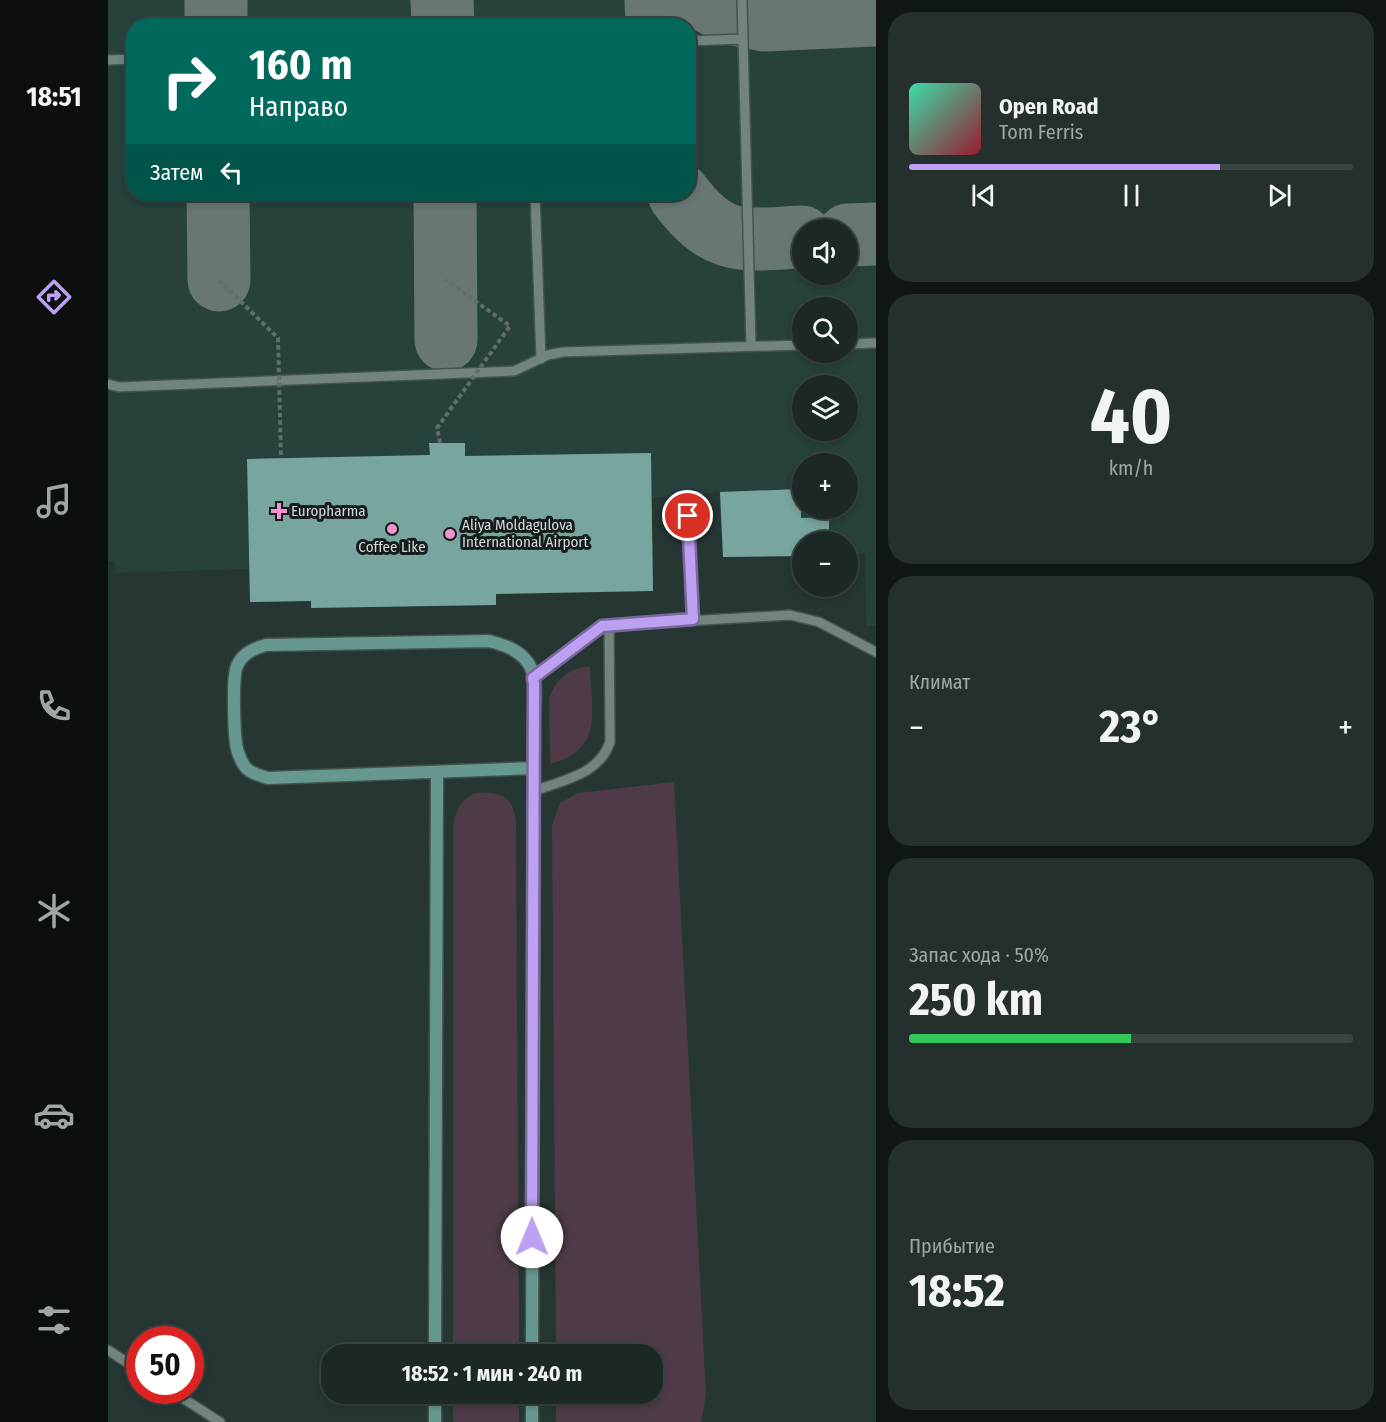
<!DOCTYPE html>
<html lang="ru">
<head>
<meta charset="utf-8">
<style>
	:root { --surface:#1c2826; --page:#25302e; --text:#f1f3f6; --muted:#a0a6a7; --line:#3a4443; --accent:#bca0f2 }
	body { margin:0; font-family:"Fira Sans Condensed",sans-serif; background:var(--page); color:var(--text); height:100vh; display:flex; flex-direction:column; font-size:22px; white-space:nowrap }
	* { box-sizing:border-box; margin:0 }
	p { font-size:20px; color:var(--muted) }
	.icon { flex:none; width:33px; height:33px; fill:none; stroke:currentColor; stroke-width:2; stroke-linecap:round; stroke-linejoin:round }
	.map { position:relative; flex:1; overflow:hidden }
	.side { display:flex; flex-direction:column; gap:12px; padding:12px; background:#0f1615; width:510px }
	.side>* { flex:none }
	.banner { position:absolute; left:18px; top:18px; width:570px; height:183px; border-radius:24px; box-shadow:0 3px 9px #0003,0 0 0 2px var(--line); background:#00695c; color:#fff; overflow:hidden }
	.tools { position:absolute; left:684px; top:219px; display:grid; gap:12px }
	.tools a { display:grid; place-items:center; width:66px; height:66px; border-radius:50%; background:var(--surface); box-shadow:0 3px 9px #0003,0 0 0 2px var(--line); font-size:30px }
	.speed { position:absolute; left:18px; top:1326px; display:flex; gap:12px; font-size:30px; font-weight:700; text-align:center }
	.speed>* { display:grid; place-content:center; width:78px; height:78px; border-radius:50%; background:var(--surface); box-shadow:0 3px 9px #0003,0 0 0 2px var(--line); line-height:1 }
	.speed .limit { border:9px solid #d22; background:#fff; color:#111 }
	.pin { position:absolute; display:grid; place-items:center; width:51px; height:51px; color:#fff; margin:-26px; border:3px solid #fff; border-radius:50%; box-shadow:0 2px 6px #0007 }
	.me { position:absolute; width:66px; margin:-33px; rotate:0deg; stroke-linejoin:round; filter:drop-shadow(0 0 4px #0008) }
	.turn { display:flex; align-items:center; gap:21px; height:126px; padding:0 24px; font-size:27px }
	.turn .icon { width:78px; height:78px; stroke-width:2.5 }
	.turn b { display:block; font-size:42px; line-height:51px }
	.then { display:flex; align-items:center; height:57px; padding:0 24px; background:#0003; gap:12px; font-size:22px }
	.big { font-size:45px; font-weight:700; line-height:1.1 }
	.side .card { flex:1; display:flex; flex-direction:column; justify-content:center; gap:9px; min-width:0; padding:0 21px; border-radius:24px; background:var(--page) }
	.side .dial { align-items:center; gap:0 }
	.dial b { font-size:78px; line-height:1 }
	.song { display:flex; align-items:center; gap:18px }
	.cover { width:72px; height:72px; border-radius:9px; background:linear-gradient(135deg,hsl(160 70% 55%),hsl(350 70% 35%)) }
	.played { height:6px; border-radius:3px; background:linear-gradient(90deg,var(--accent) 70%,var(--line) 70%) }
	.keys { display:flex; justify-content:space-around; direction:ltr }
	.heat { display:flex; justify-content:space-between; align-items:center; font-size:33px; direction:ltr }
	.charge { height:9px; border-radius:4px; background:linear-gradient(90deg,#34c759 50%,var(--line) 0) }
	.trip { position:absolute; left:213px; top:1344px; width:342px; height:60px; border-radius:24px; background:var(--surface); box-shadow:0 3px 9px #0003,0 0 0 2px var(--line); font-weight:700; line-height:60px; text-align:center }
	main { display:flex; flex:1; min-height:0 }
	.tabs { display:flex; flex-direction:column; width:108px; justify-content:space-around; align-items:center; background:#0b100f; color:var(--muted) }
	.tabs .icon { width:42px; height:42px }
	.tabs .on { color:var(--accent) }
	.tabs b { font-size:27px; color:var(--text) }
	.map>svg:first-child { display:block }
	.built { fill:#27413c; fill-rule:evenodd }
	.green { fill:#4e3b47 }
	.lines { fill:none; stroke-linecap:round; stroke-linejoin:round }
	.taxiway { stroke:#687774; stroke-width:63 }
	.building { fill:#78a59d }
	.service-casing { stroke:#445350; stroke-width:12 }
	.secondary-casing { stroke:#445350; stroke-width:15 }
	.service { stroke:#718480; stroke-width:9 }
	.secondary { stroke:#669890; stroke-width:12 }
	.path-bridge { stroke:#5f6d6b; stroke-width:4; stroke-dasharray:4.5 3; stroke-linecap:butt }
	.route-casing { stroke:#7a689d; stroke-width:15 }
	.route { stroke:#bca0f2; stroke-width:10 }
	.poi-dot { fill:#f590d1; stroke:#151c1b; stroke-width:2 }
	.labels { text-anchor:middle; stroke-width:6; stroke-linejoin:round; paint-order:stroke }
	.poi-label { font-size:15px; fill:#d1dbd9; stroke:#151c1b; text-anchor:start }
</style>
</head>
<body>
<main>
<nav class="tabs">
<b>18:51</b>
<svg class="icon on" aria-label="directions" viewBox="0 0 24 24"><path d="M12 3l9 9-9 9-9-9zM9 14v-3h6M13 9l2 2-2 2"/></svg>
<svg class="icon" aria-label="music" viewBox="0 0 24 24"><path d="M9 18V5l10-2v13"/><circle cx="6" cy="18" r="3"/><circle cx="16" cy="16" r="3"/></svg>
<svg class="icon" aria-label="phone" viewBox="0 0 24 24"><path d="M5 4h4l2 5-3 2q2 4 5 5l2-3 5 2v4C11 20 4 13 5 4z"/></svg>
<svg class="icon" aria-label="climate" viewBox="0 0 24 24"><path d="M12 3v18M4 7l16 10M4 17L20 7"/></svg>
<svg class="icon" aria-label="car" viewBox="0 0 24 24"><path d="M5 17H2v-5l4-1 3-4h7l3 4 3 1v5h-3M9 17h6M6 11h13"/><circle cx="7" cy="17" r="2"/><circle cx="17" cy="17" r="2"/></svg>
<svg class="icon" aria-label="filters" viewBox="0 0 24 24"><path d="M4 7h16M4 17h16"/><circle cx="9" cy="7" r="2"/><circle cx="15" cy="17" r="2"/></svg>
</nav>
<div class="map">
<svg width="768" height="1422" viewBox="0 0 768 1422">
	<rect width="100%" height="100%" fill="#253633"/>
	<path class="built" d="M 0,0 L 768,0 L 768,625 L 758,626 L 757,554 L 740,555 L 740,542 L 694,542 L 694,556 L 615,557 L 611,492 L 544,498 L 545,591 L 388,594 L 388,605 L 203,608 L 203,601 L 142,602 L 141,569 L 7,573 L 7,561 L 0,561 ZM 26,26 L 580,26 L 580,194 L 26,194 ZM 694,230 L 740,230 L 740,274 L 694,274 ZM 694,308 L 740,308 L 740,352 L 694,352 ZM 694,386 L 740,386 L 740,430 L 694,430 ZM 694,464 L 740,464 L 740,508 L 694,508 Z"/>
	<path class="green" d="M 482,666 C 483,712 497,749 442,764 L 441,699 C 447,679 462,668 482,666 Z
		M 566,782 L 598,1394 L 593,1422 L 448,1422 L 448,1394 L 544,1394 L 544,1354 L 448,1354 L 444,826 L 452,803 L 470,793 Z
		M 367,793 C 392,792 404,794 408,821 L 411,1354 L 345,1354 L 345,828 C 347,811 352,801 367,793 Z
		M 345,1394 L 411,1394 L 411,1422 L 345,1422 Z"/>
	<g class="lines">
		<path class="taxiway" d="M 334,0 L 335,26
			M 548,0 L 549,26
			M 597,0 L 622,13 L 657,20 L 768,15
			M 108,26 L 108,0
			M 110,194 L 111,280
			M 337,194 L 338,340
			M 571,194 C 610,247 634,240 694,237
			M 740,235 L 768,234"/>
	</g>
	<path class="building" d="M 321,443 L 357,443 L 357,456 L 543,453 L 545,591 L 388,594 L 388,605 L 203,608 L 203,601 L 142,602 L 139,459 L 322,455 Z
		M 693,489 L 693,518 L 721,517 L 721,542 L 694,542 L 694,556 L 615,557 L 612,492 Z"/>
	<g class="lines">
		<g class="service-casing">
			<path id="service" d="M 634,0 L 643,346
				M 580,41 L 635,39
				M 0,60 L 26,59
				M 427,194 L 433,359
				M 740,344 L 768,343
				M 0,384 L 11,387 L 406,371 L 440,355 L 455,352 L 694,345
				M 579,495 L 585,619
				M 425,678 L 494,626 L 682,615 L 711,622 L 768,652
				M 426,791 C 455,780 491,775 502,742 L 501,626
				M 0,1350 L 32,1371
				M 62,1390 L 112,1422"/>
		</g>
		<g class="secondary-casing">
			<path id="secondary" d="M 327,1354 L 329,773
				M 424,1354 L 426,791 C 426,767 426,744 426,720 C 426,704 430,684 423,668 C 415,651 397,645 381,641 L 158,645 C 147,648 134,653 129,666 C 124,678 126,735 129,749 C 131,756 134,764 139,769 C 145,774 153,776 160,778 L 426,768
				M 327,1422 L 327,1394
				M 424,1422 L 424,1394"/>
		</g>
		<use href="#service" class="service"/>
		<use href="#secondary" class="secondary"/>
		<path class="path-bridge" d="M 111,280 L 170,338 L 173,458
			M 332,443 L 329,428 L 402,326 L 338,280"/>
	</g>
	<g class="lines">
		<g class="route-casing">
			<path id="route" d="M 424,1237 L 426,684 L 425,678 L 494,626 L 585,619 L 580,516"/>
		</g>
		<use href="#route" class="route"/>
	</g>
	<g class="poi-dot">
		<path d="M168 502h6v6h6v6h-6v6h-6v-6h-6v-6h6z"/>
		<circle cx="284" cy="529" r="6"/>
		<circle cx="342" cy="534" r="6"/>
	</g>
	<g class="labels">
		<g class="poi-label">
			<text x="183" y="516">Europharma</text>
			<text x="354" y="530">Aliya Moldagulova<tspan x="354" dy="17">International Airport</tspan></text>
			<text x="284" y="552" text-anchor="middle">Coffee Like</text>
		</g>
	</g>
</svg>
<div class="tools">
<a><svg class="icon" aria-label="sound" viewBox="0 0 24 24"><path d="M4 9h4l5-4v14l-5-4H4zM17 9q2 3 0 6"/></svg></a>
<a><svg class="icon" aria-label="search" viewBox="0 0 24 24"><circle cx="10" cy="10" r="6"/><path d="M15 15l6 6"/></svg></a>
<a><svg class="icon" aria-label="layers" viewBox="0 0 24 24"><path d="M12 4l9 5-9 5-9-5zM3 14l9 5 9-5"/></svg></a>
<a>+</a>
<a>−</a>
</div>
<div class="speed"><div class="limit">50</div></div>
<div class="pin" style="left:580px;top:516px;background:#d93025"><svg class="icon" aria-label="arrive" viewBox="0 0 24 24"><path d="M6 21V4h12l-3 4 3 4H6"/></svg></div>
<svg class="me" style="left:424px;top:1237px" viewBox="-20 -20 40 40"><circle r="19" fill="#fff"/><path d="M0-13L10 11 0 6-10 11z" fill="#bca0f2"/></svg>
<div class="trip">18:52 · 1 мин · 240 m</div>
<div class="banner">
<div class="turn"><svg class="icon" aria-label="right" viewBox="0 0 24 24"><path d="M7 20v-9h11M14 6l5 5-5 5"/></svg><div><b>160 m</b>Направо</div></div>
<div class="then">Затем<svg class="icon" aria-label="left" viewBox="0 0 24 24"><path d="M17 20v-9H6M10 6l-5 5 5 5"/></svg></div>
</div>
</div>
<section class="side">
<div class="card">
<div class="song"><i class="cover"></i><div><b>Open Road</b><p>Tom Ferris</p></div></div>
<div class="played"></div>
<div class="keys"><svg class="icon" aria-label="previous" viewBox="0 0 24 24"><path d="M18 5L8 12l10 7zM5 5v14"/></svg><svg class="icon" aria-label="pause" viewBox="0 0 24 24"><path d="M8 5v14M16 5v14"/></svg><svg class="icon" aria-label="next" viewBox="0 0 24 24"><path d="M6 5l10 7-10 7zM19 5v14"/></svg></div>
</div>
<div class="card dial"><b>40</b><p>km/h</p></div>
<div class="card"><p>Климат</p>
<div class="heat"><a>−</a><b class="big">23°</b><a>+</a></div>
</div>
<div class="card"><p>Запас хода · 50%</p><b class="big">250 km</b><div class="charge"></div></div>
<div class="card"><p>Прибытие</p><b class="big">18:52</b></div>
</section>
</main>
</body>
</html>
